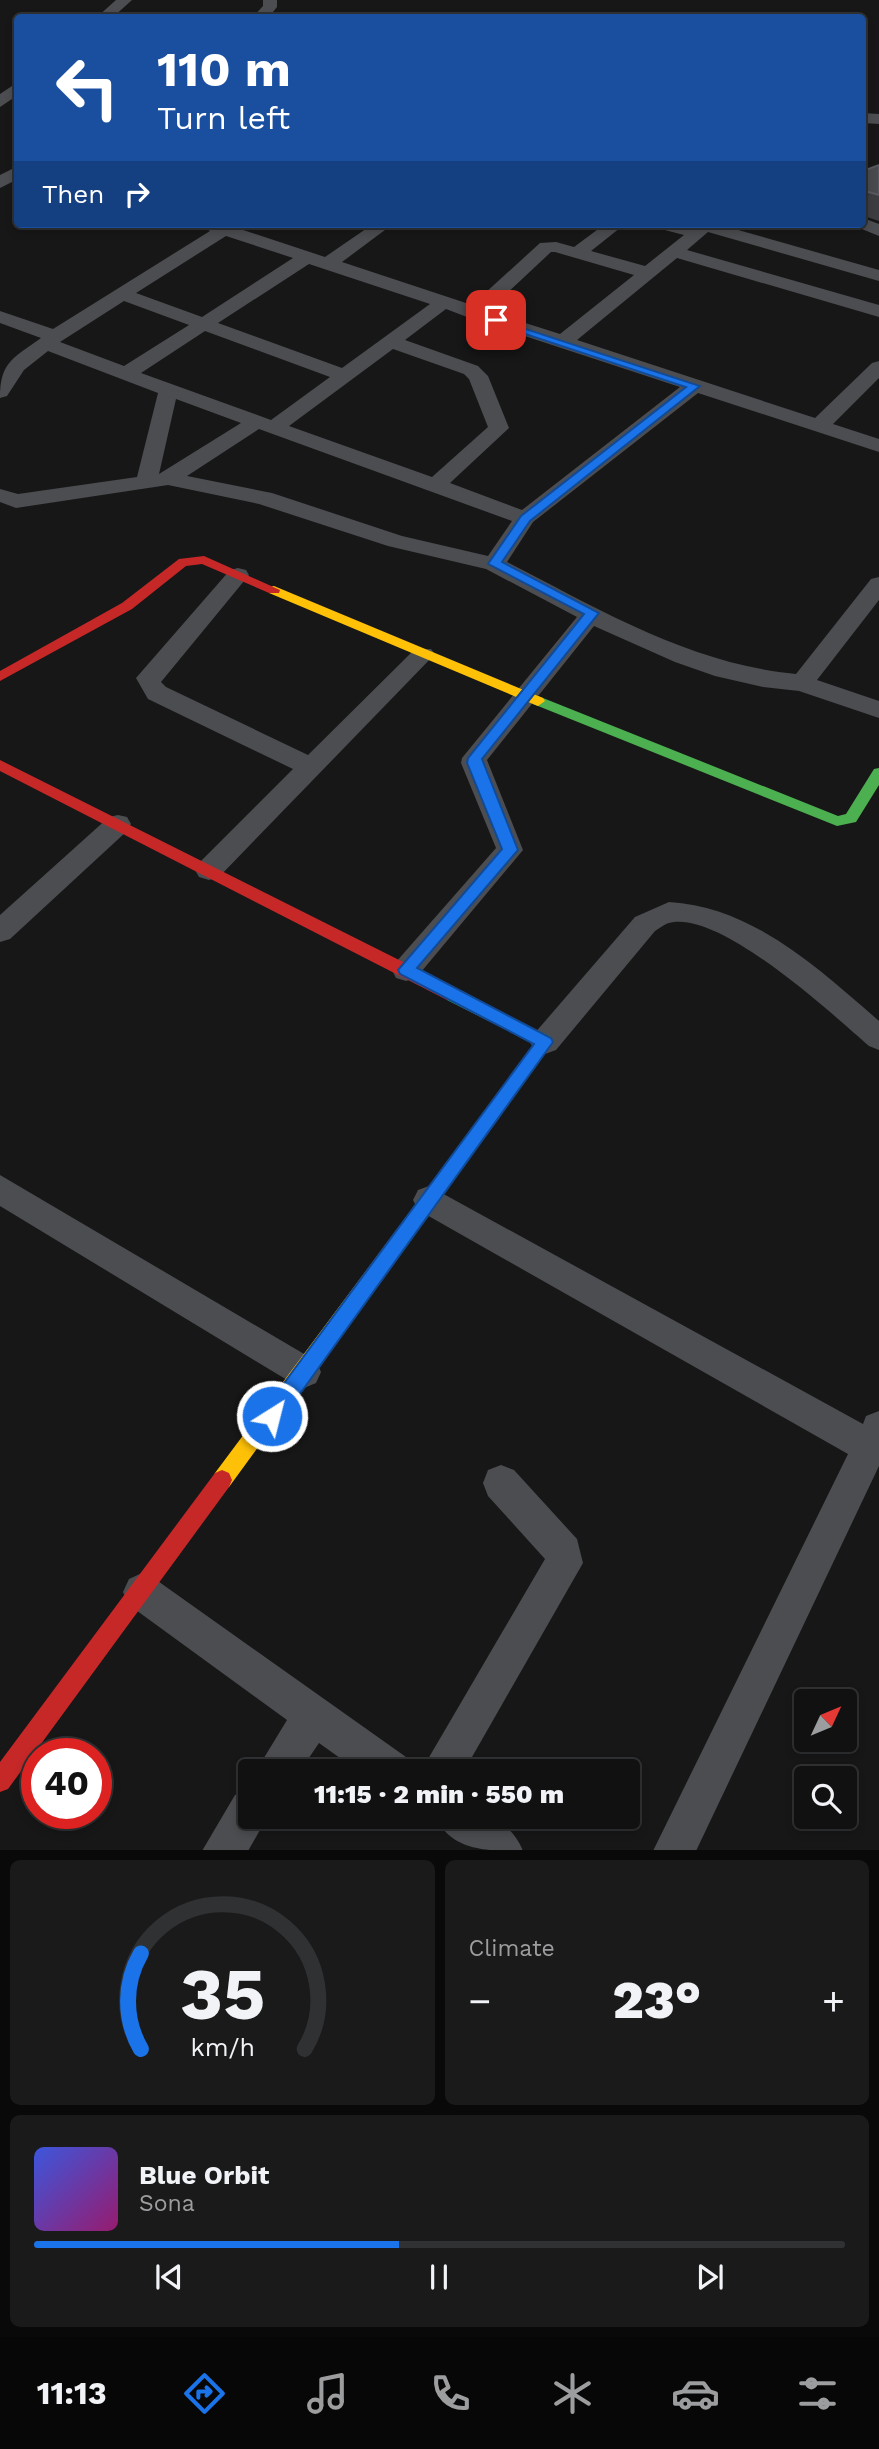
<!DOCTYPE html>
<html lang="en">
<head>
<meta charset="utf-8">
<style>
	:root { --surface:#111112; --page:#1a1a1b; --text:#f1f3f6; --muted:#9c9d9f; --line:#303132; --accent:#1a73e8 }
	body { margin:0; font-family:"Work Sans",sans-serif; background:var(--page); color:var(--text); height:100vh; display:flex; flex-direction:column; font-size:26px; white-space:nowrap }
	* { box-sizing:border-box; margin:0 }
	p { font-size:23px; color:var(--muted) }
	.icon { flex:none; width:38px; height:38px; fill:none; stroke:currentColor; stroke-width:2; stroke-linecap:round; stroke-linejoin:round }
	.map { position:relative; height:1850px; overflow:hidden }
	.sheet { display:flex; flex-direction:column; gap:10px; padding:10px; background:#09090a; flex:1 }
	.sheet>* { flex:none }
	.guide { position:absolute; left:14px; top:14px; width:852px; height:214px; border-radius:7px; box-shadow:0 4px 10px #0003,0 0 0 2px var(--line); background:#1a4fa0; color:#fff; overflow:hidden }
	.needle { width:46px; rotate:46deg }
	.buttons { position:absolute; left:794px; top:1689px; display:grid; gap:14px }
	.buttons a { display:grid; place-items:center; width:63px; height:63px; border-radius:7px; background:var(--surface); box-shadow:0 4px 10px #0003,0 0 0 2px var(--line); font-size:35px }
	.speed { position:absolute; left:21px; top:1738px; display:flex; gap:14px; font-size:35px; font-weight:700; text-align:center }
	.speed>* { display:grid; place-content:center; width:91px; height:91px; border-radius:50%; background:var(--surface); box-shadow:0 4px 10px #0003,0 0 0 2px var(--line); line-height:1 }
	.speed .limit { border:10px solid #d22; background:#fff; color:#111 }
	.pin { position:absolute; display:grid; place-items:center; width:60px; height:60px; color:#fff; margin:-30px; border-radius:14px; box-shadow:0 4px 10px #0006 }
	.me { position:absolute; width:77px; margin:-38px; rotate:36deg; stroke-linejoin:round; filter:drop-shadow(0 0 5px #0008) }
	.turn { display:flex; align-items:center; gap:24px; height:147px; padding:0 28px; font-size:32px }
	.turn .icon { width:91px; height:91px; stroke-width:2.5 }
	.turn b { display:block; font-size:49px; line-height:60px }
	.then { display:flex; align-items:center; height:66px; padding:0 28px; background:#0003; gap:14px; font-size:26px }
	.big { font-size:52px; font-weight:800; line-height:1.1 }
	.sheet .widget { flex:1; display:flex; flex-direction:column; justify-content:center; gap:10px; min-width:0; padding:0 24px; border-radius:10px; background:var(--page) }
	.sheet .dial { align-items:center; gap:0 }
	.dial svg { height:182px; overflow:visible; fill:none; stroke:var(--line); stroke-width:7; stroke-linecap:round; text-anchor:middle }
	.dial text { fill:var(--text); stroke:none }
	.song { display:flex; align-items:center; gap:21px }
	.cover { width:84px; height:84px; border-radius:10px; background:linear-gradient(135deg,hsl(230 70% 55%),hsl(320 70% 35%)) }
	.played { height:7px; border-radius:4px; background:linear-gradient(90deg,var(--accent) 45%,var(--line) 45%) }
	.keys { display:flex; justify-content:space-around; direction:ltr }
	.heat { display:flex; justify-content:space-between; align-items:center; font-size:38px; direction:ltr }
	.sheet .tiles { flex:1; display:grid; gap:10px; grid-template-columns:1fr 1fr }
	.widget:last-child { grid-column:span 2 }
	.trip { position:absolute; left:238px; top:1759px; width:402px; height:70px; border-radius:7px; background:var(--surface); box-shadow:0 4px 10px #0003,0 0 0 2px var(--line); font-weight:800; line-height:70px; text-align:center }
	.menu { display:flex; height:112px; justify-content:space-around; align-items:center; background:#070707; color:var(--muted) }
	.menu .icon { width:49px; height:49px }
	.menu .selected { color:var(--accent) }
	.menu b { font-size:32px; color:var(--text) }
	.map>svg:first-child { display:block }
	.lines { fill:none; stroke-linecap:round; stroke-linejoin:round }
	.street { fill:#4c4d50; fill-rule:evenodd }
	.fast { fill:#4caf50; fill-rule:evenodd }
	.slow { fill:#ffc107; fill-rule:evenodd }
	.jam { fill:#c62828; fill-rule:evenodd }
	.wall { fill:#3d3d41 }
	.shaded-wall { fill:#29292b }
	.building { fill:#494a4e; stroke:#58595e; stroke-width:2 }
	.route { fill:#1a73e8; stroke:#114b97; stroke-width:2 }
</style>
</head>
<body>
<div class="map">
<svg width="879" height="1851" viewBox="0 0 879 1851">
	<rect width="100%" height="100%" fill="#171718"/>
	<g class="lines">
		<path class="street" d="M 116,0 L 132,0 L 112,18 L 96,18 Z
			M 263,0 L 277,0 L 277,7 L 268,18 L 252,18 L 263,6 Z
			M 18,82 L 18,95 L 0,107 L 0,94 Z
			M 863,113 L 879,114 L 879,124 L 863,123 Z
			M 18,166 L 18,179 L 0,188 L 0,175 Z
			M 863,218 L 879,224 L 879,236 L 857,227 L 855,224 L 863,224 Z
			M 198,224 L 225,224 L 325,257 L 373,224 L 393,224 L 342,262 L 472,305 L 540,243 L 556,242 L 574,247 L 605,224 L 625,224 L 591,251 L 645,266 L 684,235 L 657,228 L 654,224 L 694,227 L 717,224 L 879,270 L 879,281 L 708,232 L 687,250 L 879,305 L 879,317 L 677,258 L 577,340 L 815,418 L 872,363 L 879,361 L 879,378 L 833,424 L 879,439 L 879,452 L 698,393 L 533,522 L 507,562 C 599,609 690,664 796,674 L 871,579 L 879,577 L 879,600 L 817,680 L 879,701 L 879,718 L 799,691 L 763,687 L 715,676 L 675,662 L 594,626 L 487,760 L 523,850 L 416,978 L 406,981 L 396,978 L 392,970 L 396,962 L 496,848 L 461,763 L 462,758 L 577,617 L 486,569 L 388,546 L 259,504 L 168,485 L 16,508 L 0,502 L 0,489 L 18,494 L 137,477 L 158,393 L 48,351 L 24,370 L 7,396 L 0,398 C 0,361 14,358 41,338 L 0,323 L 0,311 L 53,329 L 210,231 ZM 226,236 L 293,258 L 202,317 L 136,293 ZM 551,252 L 555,252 L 634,275 L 560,334 L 488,311 ZM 309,264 L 430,304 L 342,368 L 218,323 ZM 124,301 L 189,325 L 124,366 L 60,342 ZM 446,309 L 467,317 L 680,387 L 522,510 L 450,483 L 509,428 L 488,376 L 478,366 L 405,340 ZM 205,331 L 330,377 L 271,420 L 141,373 ZM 393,349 L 464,374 L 469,379 L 488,427 L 432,477 L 289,426 ZM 176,399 L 241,423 L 159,474 ZM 259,429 L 512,521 L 488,556 L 402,536 L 272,493 L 187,476 Z
			M 238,568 L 246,570 L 249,575 L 161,682 L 166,687 L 308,755 L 415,649 L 431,649 L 435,654 L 219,877 L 209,880 L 199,877 L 195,870 L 199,863 L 293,769 L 148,699 L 136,678 L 230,570 Z
			M 118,815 L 127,817 L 131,824 L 127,831 L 10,939 L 0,942 L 0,915 L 109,817 Z
			M 669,902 C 753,907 818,968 879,1021 L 879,1050 L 869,1046 C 832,1014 719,909 669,923 C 664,924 659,929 655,931 L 556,1050 L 545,1054 L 534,1050 L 530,1042 L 534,1034 L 635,917 Z
			M 0,1175 L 316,1361 L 321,1372 L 316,1383 L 304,1388 L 292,1383 L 0,1206 Z
			M 429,1186 L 863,1424 L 866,1416 L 879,1411 L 879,1466 L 696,1851 L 653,1851 L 848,1454 L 418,1210 L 413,1200 L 418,1190 Z
			M 501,1465 L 514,1470 L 577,1539 L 583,1563 L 464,1771 L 421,1771 L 545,1559 L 488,1496 L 483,1483 L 488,1470 Z
			M 142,1573 L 155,1579 L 406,1757 L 412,1771 L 358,1771 L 319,1743 L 300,1771 L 256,1771 L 287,1720 L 129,1605 L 123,1592 L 129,1579 Z
			M 250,1790 L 250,1816 L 268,1816 L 248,1851 L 202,1851 L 235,1795 Z
			M 435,1816 C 472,1816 506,1810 523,1851 C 486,1851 451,1851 435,1816 Z"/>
		<path class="fast" d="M 538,696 L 838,816 L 846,814 L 874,769 L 879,768 L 879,785 L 856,822 L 837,826 L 533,704 L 531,701 L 533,698 Z
			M 453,989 L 551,1037 L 553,1042 L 454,1179 L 448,1182 L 442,1179 L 439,1174 L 442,1169 L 534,1044 L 447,1000 L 445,995 L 447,990 Z"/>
		<path class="slow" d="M 274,586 L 543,698 L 545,701 L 538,706 L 533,704 L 269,593 L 269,587 Z
			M 448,1166 L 454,1169 L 457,1174 L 454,1179 L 229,1487 L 222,1490 L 215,1487 L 212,1480 L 215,1473 L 442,1169 Z"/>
		<path class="jam" d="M 204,556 L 280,590 L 279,593 L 269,593 L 202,564 L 186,566 L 132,609 L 0,681 L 0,671 L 122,603 L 179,559 Z
			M 0,760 L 459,990 L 461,995 L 459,1000 L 447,1000 L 0,771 Z
			M 222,1470 L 229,1473 L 232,1480 L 229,1487 L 8,1789 L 0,1792 L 0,1762 L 215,1473 Z"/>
	</g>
	<path class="wall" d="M 879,165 L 879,221 L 864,216 L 863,216 L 863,171 Z
		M 273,224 L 296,224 L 288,229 Z"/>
	<path class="shaded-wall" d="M 869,192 L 864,216 L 863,216 L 863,206 L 865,194 Z
		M 288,224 L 296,224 L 288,229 Z"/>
	<path class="building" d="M 879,165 L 879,195 L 869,192 L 865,194 L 863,193 L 863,171 Z"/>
	<path class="route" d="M 492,318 L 700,386 L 530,521 L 502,562 L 599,613 L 482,759 L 518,850 L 417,968 L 551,1038 L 553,1042 L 279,1423 L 272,1426 L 265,1423 L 262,1416 L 265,1409 L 534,1044 L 400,974 L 398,970 L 502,849 L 467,763 L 468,758 L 584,614 L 488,564 L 521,516 L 686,387 L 492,323 Z"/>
</svg>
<div class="buttons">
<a><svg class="needle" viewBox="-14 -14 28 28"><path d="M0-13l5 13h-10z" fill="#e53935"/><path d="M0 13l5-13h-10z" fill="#9c9d9f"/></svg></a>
<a><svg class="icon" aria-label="search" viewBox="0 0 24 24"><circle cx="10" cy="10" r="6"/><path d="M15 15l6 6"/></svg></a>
</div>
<div class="speed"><div class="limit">40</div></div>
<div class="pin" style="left:496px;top:320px;background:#d93025"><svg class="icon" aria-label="arrive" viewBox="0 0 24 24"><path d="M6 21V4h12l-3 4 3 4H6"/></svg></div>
<svg class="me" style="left:272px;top:1416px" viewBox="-20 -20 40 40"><circle r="17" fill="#1a73e8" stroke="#fff" stroke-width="3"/><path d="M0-11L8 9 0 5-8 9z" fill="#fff"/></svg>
<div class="trip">11:15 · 2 min · 550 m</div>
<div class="guide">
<div class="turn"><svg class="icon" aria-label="left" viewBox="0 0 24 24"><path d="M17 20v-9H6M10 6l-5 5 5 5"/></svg><div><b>110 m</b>Turn left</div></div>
<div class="then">Then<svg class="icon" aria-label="right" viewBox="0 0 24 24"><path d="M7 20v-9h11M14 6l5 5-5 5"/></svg></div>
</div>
</div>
<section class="sheet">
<div class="tiles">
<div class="widget dial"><svg viewBox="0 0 100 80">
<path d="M14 69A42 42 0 1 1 86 69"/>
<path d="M14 69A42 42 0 0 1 14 27" stroke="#1a73e8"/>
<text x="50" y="56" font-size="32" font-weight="700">35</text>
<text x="50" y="72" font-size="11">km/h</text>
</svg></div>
<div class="widget"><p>Climate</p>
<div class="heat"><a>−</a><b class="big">23°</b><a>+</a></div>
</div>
<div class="widget">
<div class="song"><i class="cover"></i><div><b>Blue Orbit</b><p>Sona</p></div></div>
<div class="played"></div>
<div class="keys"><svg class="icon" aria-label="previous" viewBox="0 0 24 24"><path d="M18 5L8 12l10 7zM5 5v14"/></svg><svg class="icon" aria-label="pause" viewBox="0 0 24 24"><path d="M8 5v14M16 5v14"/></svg><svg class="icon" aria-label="next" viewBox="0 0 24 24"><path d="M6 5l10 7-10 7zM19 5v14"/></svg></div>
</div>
</div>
</section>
<nav class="menu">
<b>11:13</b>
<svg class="icon selected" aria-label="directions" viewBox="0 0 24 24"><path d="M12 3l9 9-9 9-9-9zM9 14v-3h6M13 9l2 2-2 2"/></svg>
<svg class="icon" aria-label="music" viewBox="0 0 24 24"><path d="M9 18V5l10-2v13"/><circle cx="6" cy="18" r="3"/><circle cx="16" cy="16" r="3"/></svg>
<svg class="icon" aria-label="phone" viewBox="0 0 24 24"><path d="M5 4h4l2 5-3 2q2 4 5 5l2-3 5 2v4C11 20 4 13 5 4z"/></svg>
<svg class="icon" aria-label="climate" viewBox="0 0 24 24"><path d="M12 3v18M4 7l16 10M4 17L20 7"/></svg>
<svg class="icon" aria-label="car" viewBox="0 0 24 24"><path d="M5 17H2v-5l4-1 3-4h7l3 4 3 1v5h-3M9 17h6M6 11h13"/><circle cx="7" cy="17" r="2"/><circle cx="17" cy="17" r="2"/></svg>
<svg class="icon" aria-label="filters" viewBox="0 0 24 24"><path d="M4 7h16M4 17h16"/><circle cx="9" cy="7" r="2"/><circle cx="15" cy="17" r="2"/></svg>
</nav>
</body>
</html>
